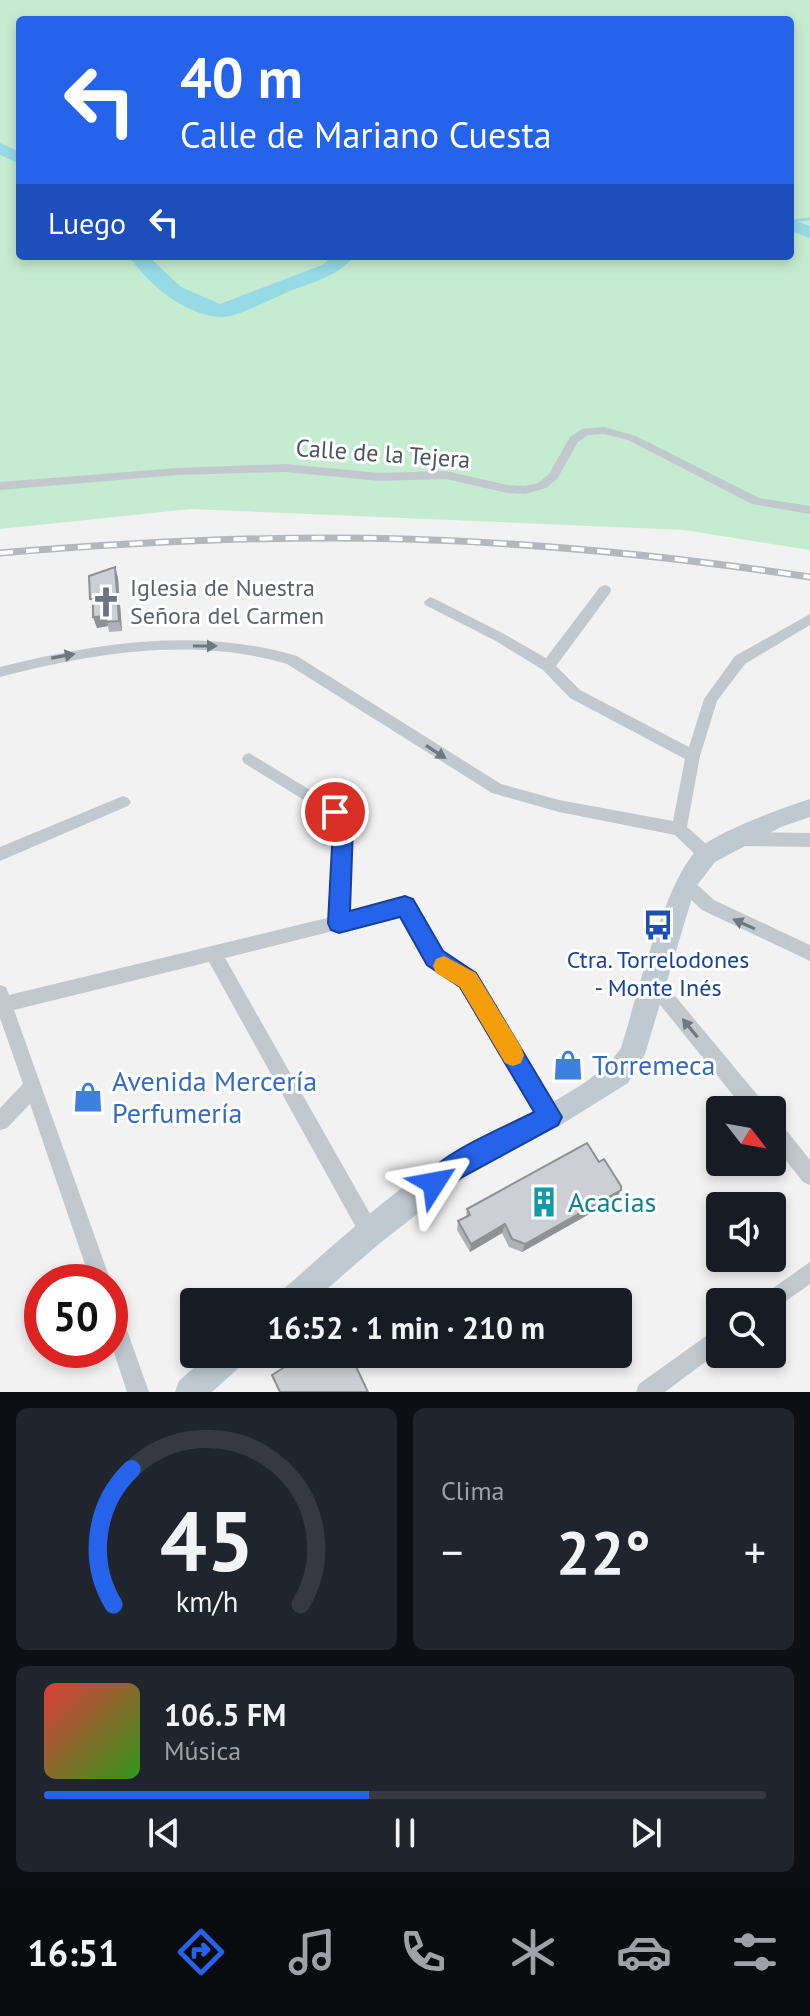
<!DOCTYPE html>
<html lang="es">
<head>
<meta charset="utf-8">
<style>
	:root { --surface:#171b24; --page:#20242c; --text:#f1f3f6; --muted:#9ea1a6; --line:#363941; --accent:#2563eb }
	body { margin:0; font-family:"PT Sans",sans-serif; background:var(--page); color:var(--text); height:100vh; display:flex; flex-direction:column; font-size:30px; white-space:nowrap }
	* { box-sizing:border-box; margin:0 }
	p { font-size:26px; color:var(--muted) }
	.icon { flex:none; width:44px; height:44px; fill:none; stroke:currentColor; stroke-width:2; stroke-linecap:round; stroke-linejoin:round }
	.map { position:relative; height:1392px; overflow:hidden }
	.sheet { display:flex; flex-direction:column; gap:16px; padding:16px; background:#0d0f14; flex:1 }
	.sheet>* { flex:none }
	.banner { position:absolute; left:16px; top:16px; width:778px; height:244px; border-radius:8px; box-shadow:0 4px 12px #0003; background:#2563eb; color:#fff; overflow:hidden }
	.needle { width:52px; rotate:121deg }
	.fabs { position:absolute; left:706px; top:1096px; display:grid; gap:16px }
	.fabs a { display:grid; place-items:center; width:80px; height:80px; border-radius:8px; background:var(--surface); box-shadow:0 4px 12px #0003; font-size:40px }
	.speed { position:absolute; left:24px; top:1264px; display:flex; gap:16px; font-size:40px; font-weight:700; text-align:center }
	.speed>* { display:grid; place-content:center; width:104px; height:104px; border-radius:50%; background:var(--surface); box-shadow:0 4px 12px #0003; line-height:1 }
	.speed .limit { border:12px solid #d22; background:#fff; color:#111 }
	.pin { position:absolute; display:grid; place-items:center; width:68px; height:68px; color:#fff; margin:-34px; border:4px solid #fff; border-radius:50%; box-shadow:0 2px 8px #0007 }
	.me { position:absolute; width:88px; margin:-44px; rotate:56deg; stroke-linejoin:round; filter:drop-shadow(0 0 6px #0008) }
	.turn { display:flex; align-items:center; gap:28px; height:168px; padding:0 32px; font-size:36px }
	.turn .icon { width:104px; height:104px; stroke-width:2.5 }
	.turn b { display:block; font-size:56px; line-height:68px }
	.then { display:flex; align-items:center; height:76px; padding:0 32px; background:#0003; gap:16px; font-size:30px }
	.big { font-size:60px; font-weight:600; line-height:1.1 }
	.sheet .card { flex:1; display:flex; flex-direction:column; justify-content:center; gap:12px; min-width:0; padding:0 28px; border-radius:12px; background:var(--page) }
	.sheet .dial { align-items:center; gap:0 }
	.dial svg { height:208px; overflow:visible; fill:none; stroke:var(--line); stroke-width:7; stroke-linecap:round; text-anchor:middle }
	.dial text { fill:var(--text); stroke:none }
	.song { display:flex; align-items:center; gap:24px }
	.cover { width:96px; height:96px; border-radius:12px; background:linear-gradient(135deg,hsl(0 70% 55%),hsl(110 70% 35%)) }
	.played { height:8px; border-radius:4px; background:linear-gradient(90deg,var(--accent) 45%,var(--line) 45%) }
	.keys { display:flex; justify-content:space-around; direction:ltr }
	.heat { display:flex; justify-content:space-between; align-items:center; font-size:44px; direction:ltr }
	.sheet .tiles { flex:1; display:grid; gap:16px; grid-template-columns:1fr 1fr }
	.card:last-child { grid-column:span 2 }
	.trip { position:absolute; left:180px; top:1288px; width:452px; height:80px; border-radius:8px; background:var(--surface); box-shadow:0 4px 12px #0003; font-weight:600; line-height:80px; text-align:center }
	.tab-bar { display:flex; height:128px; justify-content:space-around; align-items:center; background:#090b0e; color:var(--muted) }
	.tab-bar .icon { width:56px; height:56px }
	.tab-bar .selected { color:var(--accent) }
	.tab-bar b { font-size:36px; color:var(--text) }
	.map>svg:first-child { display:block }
	.green { fill:#c5ecd1; fill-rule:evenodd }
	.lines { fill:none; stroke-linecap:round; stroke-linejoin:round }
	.stream { stroke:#96dae5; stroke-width:3 }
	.river { fill:#96dae5; fill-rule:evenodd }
	.street { fill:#c1c9ce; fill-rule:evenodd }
	.secondary { fill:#bfc9d1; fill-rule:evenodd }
	.rail-casing { stroke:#b4b7bb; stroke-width:7 }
	.rail { stroke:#fff; stroke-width:4; stroke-dasharray:13; stroke-linecap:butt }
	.wall { fill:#afb2b5 }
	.shaded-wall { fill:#8f9194 }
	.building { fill:#cccfd3; stroke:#8f9194; stroke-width:2 }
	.oneway { fill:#6e787f }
	.route { fill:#2563eb; stroke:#184099; stroke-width:2 }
	.slow { fill:#f59e0b }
	.labels { text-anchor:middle; stroke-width:6; stroke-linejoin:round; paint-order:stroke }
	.street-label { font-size:24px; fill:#4b565d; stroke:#fff }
	.worship-label { font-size:24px; fill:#5b616d; stroke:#fff; text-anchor:start }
	.transit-label { font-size:24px; fill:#164399; stroke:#fff }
	.near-shop-label { font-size:28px; fill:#366cbe; stroke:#fff; text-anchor:start }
	.near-culture-label { font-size:28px; fill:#0d838f; stroke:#fff; text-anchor:start }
</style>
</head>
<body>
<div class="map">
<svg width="810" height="1392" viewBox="0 0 810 1392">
	<rect width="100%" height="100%" fill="#f3f2f2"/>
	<path class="green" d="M 0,0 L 810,0 L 810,550 L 684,530 L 191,509 L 0,529 ZM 20,20 L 790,20 L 790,256 L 20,256 Z"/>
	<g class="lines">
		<path class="stream" d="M 790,221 L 810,219"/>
		<path class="river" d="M 0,143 L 20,152 L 20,164 L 0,155 Z
			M 790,219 L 810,226 L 810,238 L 790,231 Z
			M 129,256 L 148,256 L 181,287 L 220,304 L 322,265 L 334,256 L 354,256 C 339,276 313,282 290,291 C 273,298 236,318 220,317 C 183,314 148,284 129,256 Z"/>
		<path class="street" d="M 604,427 L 636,436 L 759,498 L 810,506 L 810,514 L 752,504 L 628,440 L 604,434 L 588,435 L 578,442 L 557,479 L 546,488 L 525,494 L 507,493 L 446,479 L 380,481 L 285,472 L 178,475 L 0,490 L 0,482 L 178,468 L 285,464 L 380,473 L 446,471 L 507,485 L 525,486 L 538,483 L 549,474 L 570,437 L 582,429 Z
			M 605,585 L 610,587 L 611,590 L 610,593 L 556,666 L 580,690 L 689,747 L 704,699 L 735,656 L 810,614 L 810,625 L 745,664 L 717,701 L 700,756 L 687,827 L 713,850 L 715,855 L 713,860 L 707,862 L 701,860 L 675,835 L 559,812 L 492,793 L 287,664 C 194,636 92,653 0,677 L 0,667 C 97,642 200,627 297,656 L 501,784 L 559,800 L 673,821 L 685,759 L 570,698 L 543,670 L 496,641 L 425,605 L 424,602 L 430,597 L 435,599 L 506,635 L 546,658 L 600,587 Z
			M 249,753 L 340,808 L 351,826 L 348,913 L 405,899 L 411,901 L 441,953 L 474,974 L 559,1117 L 557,1124 L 550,1126 L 543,1124 L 462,986 L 429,963 L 401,914 L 225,958 L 377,1226 L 380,1233 L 377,1240 L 370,1243 L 363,1240 L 209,962 L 14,1010 L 111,1282 L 110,1285 L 110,1282 L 91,1282 L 30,1104 L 7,1128 L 0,1130 L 0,1108 L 23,1084 L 0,1018 L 0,985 L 6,987 L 9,995 L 331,917 L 335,827 L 330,816 L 244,763 L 242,759 L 244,755 Z
			M 123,796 L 128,798 L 131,802 L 128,806 L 0,861 L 0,847 Z
			M 740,832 L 810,833 L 810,847 L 740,846 L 735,844 L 732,839 L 735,834 Z
			M 685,877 L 691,879 L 714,900 L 810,945 L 810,961 L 702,910 L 679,889 L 677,884 L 679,879 Z
			M 655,977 L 661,979 L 764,1103 L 766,1110 L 745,1110 L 649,991 L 646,985 L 649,979 Z
			M 772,1119 L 779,1121 L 810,1160 L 810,1185 L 803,1182 L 772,1143 Z
			M 810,1262 L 810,1284 L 772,1311 L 772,1302 L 760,1302 L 763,1295 Z
			M 110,1299 L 117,1302 L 149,1392 L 127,1392 L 110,1340 Z
			M 720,1328 L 720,1351 L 665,1392 L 636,1392 L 639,1384 L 713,1331 Z"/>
		<path class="secondary" d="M 810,799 L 810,817 L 781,827 L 715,862 L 695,888 L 645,1054 L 628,1083 L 559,1126 L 465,1177 L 380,1243 L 312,1302 L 275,1302 L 280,1292 C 331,1248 390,1192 446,1157 C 495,1127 591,1094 621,1048 C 636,1000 665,880 698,849 C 719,831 782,808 810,799 Z
			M 209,1354 L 246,1354 L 242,1365 L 212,1392 L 175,1392 L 179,1381 Z"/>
		<g class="rail-casing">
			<path id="rail" d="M 0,553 C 135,542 270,535 406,539 C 542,543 676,557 810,577"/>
		</g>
		<use href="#rail" class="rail"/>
	</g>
	<path class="wall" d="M 115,567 L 118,578 L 122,631 L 109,632 L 108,626 L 97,628 Z
		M 599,1162 L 616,1199 L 522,1252 L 509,1247 L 502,1233 L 470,1252 L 457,1230 L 458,1221 L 466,1217 L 467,1209 Z"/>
	<path class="shaded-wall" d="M 115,567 L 118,578 L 122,631 L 119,621 Z
		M 106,616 L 108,626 L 97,628 L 93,617 Z
		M 621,1190 L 616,1199 L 522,1252 L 525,1244 Z
		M 505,1224 L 502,1233 L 470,1252 L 471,1244 Z"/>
	<path class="building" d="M 115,567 L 119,621 L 106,622 L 106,616 L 93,617 L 93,599 L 90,599 L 89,576 Z
		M 587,1143 L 599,1162 L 604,1159 L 621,1186 L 621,1190 L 525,1244 L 512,1239 L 505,1224 L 471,1244 L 458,1221 L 470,1215 L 467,1209 Z
		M 305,1354 L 350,1354 L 368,1392 L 280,1392 L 272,1375 Z"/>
	<defs><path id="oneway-solid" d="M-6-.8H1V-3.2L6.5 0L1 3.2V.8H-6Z" transform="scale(2)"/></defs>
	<g class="oneway">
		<use href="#oneway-solid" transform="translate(205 646)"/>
		<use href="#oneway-solid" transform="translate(63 656) rotate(-10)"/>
		<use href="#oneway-solid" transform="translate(436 752) rotate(33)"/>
		<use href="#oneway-solid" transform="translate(744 924) rotate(-156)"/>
		<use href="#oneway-solid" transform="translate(690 1028) rotate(-129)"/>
	</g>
	<path class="route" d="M 335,804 L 342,806 L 353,826 L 350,911 L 405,896 L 413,899 L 443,951 L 476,973 L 562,1117 L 558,1125 L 464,1176 L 434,1196 L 425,1192 L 422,1183 C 433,1155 506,1127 534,1112 L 460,987 L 427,965 L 400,917 L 339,933 L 331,930 L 328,923 L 333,827 L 325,812 L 328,806 Z"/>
	<path class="slow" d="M 444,956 L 476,973 L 521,1047 L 524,1055 L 521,1063 L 513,1066 L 505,1063 L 460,987 L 436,973 L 433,966 L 436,959 Z"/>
	<defs>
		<g id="church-bare" transform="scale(2.4)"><path d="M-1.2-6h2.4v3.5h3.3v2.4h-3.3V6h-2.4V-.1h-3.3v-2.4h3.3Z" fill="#6b7280" stroke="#fff" stroke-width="2.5" paint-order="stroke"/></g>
		<g id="bus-bare" transform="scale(2.4)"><path d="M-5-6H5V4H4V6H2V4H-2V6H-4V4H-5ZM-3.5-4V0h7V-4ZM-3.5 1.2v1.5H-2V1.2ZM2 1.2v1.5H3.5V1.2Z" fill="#1a4fb4" stroke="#fff" stroke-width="2.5" paint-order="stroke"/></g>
		<g id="shop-bare" transform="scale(2.4)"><path d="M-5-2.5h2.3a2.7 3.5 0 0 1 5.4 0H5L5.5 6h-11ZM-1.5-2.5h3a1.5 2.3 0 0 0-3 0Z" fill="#3f7fe0" stroke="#fff" stroke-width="2.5" paint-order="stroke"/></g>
		<g id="building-bare" transform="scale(2.4)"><path d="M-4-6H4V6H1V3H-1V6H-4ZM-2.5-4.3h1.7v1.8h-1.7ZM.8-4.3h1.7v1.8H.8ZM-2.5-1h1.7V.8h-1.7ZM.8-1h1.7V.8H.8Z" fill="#0f9aa8" stroke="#fff" stroke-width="2.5" paint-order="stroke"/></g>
	</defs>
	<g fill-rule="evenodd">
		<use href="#church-bare" x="106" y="602"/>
		<use href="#bus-bare" x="658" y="925"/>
		<use href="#shop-bare" x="568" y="1065"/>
		<use href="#shop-bare" x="88" y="1097"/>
		<use href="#building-bare" x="544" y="1202"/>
	</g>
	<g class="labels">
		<g class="street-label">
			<text transform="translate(383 454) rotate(4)" y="8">Calle de la Tejera</text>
		</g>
		<g class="worship-label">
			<text x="130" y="596">Iglesia de Nuestra<tspan x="130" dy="28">Señora del Carmen</tspan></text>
		</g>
		<g class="transit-label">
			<text x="658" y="968">Ctra. Torrelodones<tspan x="658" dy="28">- Monte Inés</tspan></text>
		</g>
		<g class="near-shop-label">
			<text x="592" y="1075">Torremeca</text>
			<text x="112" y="1091">Avenida Mercería<tspan x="112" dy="32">Perfumería</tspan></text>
		</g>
		<g class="near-culture-label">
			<text x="568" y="1212">Acacias</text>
		</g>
	</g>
</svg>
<div class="fabs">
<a><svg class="needle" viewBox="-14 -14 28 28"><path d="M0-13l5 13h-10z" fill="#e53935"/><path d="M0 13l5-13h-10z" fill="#9ea1a6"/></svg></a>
<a><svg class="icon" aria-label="sound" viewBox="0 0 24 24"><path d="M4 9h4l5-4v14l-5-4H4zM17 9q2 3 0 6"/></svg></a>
<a><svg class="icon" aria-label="search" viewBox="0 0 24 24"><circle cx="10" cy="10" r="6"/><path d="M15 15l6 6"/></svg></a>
</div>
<div class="speed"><div class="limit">50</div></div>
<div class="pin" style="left:335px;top:812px;background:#d93025"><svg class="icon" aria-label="arrive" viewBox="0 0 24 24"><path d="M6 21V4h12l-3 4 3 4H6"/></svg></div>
<svg class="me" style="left:434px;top:1183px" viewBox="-20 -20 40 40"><path d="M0-17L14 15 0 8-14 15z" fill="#2563eb" stroke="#fff" stroke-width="4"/></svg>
<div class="trip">16:52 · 1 min · 210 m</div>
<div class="banner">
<div class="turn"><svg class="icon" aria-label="left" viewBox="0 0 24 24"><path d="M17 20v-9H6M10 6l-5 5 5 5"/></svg><div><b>40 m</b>Calle de Mariano Cuesta</div></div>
<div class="then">Luego<svg class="icon" aria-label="left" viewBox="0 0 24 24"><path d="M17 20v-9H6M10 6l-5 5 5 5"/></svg></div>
</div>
</div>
<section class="sheet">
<div class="tiles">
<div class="card dial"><svg viewBox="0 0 100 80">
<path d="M14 69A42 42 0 1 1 86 69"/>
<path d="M14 69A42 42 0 0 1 21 17" stroke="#2563eb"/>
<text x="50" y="56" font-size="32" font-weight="700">45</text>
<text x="50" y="72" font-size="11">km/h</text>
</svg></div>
<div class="card"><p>Clima</p>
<div class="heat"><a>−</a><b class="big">22°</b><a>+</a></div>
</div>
<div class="card">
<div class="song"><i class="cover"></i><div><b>106.5 FM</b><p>Música</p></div></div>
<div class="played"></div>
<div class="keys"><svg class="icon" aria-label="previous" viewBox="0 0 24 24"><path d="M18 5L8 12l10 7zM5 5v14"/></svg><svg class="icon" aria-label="pause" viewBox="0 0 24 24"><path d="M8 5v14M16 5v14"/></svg><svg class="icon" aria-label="next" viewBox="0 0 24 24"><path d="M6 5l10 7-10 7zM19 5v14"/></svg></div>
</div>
</div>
</section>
<nav class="tab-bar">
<b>16:51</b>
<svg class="icon selected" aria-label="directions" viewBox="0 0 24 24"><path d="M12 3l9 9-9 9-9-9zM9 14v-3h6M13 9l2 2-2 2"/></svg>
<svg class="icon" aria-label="music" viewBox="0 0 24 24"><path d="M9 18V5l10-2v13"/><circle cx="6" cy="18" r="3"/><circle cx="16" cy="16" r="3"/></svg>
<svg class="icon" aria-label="phone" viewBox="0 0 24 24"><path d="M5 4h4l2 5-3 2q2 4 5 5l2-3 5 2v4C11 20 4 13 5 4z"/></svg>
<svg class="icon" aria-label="climate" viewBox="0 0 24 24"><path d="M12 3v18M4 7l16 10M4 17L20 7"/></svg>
<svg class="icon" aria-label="car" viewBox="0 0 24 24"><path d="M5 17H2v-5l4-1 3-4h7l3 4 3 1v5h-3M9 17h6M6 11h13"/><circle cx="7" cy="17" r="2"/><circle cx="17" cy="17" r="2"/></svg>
<svg class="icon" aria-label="filters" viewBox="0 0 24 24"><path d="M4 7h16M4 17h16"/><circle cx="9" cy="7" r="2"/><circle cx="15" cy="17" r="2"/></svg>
</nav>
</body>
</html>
